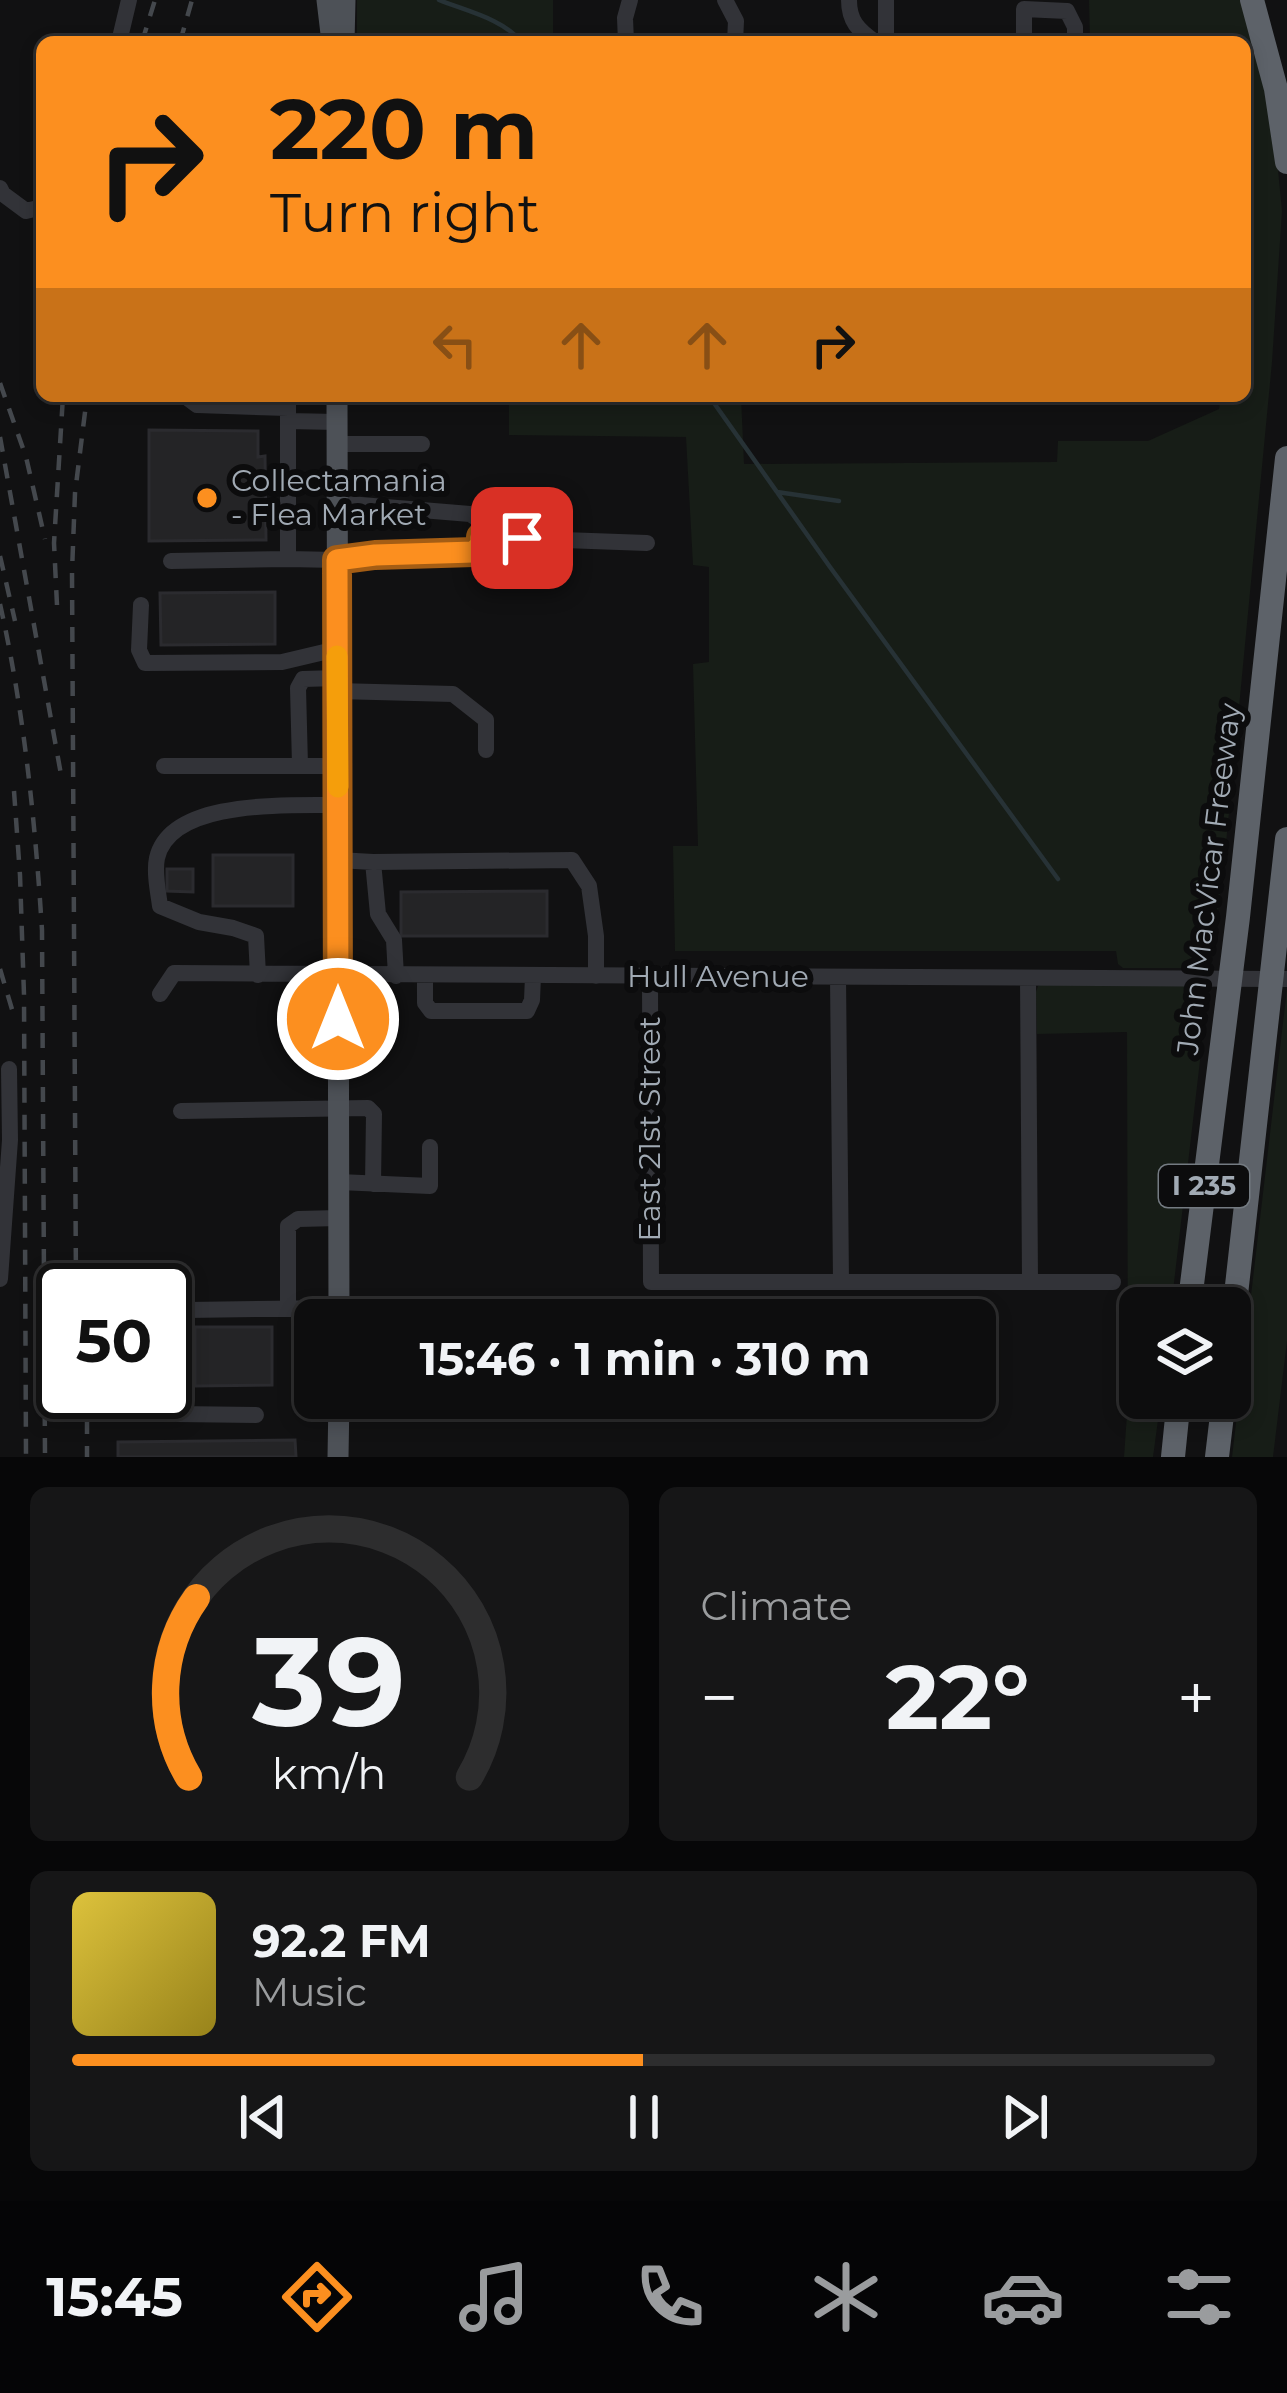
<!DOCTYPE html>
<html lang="en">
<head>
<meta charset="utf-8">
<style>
	:root { --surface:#0d0d0e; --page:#161617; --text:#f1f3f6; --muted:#9a9c9e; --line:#2d2d2e; --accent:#fc8f1f }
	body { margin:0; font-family:Montserrat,sans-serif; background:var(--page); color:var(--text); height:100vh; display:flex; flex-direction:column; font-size:45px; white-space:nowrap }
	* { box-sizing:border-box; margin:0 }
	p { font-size:39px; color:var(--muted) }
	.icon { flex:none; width:66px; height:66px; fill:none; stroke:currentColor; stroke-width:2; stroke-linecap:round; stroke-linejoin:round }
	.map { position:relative; height:1457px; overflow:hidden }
	.details { display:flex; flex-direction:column; gap:30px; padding:30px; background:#070708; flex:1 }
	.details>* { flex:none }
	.guide { position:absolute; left:36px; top:36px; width:1215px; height:366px; border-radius:18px; box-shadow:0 6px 18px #0003,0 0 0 3px var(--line); background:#fc8f1f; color:#111; overflow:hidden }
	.buttons { position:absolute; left:1119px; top:1287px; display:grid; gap:24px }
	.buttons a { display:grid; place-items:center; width:132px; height:132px; border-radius:18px; background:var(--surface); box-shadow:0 6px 18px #0003,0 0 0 3px var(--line); font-size:60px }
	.speed { position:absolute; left:36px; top:1263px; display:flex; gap:24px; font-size:60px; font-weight:700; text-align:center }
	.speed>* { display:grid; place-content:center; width:156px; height:156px; border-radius:50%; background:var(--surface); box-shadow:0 6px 18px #0003,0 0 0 3px var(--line); line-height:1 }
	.speed .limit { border:6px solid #111; border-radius:18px; background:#fff; color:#111 }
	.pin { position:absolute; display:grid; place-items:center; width:102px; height:102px; color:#fff; margin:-51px; border-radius:24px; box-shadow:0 6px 18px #0006 }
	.me { position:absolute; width:132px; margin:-66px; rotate:0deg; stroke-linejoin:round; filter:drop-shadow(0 0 9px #0008) }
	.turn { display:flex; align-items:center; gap:42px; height:252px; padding:0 36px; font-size:54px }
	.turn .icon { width:156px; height:156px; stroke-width:2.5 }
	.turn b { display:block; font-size:84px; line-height:102px }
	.lanes { display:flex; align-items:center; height:114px; padding:0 36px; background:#0003; justify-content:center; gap:60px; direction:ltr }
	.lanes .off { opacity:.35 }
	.big { font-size:90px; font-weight:700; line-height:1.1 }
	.details .widget { flex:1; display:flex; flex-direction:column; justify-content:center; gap:18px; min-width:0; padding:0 42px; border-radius:18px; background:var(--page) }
	.details .dial { align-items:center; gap:0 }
	.dial svg { height:312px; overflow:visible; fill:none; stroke:var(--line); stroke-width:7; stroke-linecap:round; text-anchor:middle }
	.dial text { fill:var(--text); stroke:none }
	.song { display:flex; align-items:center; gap:36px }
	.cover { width:144px; height:144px; border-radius:18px; background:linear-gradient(135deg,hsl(50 70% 55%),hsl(50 70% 35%)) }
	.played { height:12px; border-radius:6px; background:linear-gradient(90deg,var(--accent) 50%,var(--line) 50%) }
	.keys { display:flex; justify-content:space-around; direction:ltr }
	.heat { display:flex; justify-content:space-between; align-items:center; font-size:66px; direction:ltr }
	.details .tiles { flex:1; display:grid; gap:30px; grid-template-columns:1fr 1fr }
	.widget:last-child { grid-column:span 2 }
	.trip { position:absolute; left:294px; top:1299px; width:702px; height:120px; border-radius:18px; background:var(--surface); box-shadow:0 6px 18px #0003,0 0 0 3px var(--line); font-weight:700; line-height:120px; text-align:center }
	.tab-bar { display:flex; height:192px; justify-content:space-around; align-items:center; background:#050506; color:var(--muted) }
	.tab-bar .icon { width:84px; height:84px }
	.tab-bar .current { color:var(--accent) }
	.tab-bar b { font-size:54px; color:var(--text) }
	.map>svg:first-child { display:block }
	.green { fill:#171d17 }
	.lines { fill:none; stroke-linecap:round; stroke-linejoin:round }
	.stream { stroke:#273236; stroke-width:4.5 }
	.building { fill:#242426; stroke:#2b2b2f; stroke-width:3 }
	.minor { stroke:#323338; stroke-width:16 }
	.major { stroke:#4d5157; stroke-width:21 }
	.highway { stroke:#5d6269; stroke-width:24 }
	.rail { stroke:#44484d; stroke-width:4.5; stroke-dasharray:15 12; stroke-linecap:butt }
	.route-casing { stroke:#a45d14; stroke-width:30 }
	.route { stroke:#fc8f1f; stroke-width:21 }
	.slow { stroke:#f59e0b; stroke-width:21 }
	.poi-dot { fill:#fc8f1f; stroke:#0c0c0d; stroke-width:4.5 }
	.labels { text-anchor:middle; stroke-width:12; stroke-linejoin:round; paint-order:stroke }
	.shield { fill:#0c0c0d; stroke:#747b82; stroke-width:3 }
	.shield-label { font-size:27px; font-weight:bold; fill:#a1aab4 }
	.poi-label { font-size:30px; fill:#a1aab4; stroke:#0c0c0d; text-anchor:start }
	.street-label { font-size:30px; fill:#a1aab4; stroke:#0c0c0d }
</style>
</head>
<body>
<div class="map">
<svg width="1287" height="1457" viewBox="0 0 1287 1457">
	<rect width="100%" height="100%" fill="#111112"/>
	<path class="green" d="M 357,0 L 553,0 L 553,42 L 500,42 L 499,38 L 357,40 Z
		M 1089,0 L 1241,0 L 1263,76 L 1276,149 L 1282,211 L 1272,362 L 1225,854 L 1211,968 L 1123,968 L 1118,964 L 1116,951 L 675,951 L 673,846 L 698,846 L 693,664 L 709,662 L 709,567 L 693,565 L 686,437 L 509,435 L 509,396 L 741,396 L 744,464 L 1057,462 L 1058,441 L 1148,441 L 1219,409 L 1221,396 L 1245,396 L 1245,42 L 1090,42 Z
		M 1043,984 L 1209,984 L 1171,1308 L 1140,1308 L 1140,1398 L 1161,1398 L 1153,1457 L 1124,1457 L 1128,1400 L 1127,1032 L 1037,1034 L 1036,992 L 1038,986 Z
		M 1287,989 L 1287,1341 L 1273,1457 L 1232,1457 Z"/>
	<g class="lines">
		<path class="stream" d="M 439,0 C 466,11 504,19 521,42
			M 709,396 L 830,567 L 1058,879
			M 777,492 L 839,501"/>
	</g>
	<path class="building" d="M 149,430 L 258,431 L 258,457 L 265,456 L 266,540 L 149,541 Z
		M 275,592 L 275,644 L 161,645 L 160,593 Z
		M 213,855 L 293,855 L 293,906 L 213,906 Z
		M 167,869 L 193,869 L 193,892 L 167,891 Z
		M 547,891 L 547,936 L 401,936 L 401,892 Z
		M 195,1327 L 272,1327 L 272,1385 L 195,1386 Z
		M 295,1440 L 296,1457 L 118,1457 L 118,1442 Z"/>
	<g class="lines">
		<path class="minor" d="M 725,0 L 736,21 L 735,42
			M 849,0 C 849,21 858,30 875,42
			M 886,0 L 886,42
			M 119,42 L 129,0
			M 626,42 L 625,18 L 630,0
			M 1024,42 L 1024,9 L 1067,11 L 1075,27 L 1075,42
			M 0,188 L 3,194 L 26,211 L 42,207
			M 185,396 L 197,405 L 288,408
			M 288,396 L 288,559 L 337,560 L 375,555 L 474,552 L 481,544 L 481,521 L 470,514 L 337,503
			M 288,421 L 337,422
			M 337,444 L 422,444
			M 481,537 L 647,543
			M 171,561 L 288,559
			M 141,605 L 139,650 L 145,663 L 282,662 L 337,649
			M 337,691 L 453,694 L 486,720 L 486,750
			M 300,765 L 298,688 L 303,679 L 337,678
			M 164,766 L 337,766
			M 338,860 L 373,862 L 378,914 L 394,940 L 396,976
			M 373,862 L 572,860 L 589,886 L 596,936 L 596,976
			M 258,975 L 256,936 L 233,928 L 199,922 L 160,906 C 158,891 154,872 157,858 C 171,798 290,806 338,805
			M 425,976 L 425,1003 L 431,1011 L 527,1011 L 532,1000 L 533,976
			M 650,977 L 651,1282 L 1113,1282
			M 838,977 L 841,1282
			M 1028,978 L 1030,1282
			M 160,994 L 174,973 L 1287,979
			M 181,1111 L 368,1108 L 374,1114 L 373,1184
			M 339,1182 L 430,1186 L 430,1147
			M 0,1279 L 10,1140 L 9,1069
			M 288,1309 L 288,1226 L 298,1219 L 339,1218
			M 302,1309 C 301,1329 295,1381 310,1395 C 318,1401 329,1400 339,1401
			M 165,1320 L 187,1310 L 339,1308
			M 160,1392 L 160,1398 L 177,1414 L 256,1415"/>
		<path class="major" d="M 327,0 L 332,42
			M 344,42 L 345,0
			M 337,396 L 339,1320
			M 338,1457 L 339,1398"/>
		<path class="highway" d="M 1252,0 L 1276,89 L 1287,162
			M 1189,1308 L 1238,917 L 1287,458
			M 1230,1348 L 1287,839
			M 1173,1457 L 1179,1398
			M 1217,1457 L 1224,1398"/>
		<path class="rail" d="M 142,42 L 155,0
			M 180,42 L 192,0
			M 0,383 L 26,457 L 45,539
			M 0,437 L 62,780
			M 0,556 L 15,621
			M 0,604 C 24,711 35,820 42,930 L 45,1457
			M 57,605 L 54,543 L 63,396
			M 14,791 L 20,875 L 24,995 L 26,1457
			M 0,969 L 14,1016
			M 76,1290 L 72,572 L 75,493 L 87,396
			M 87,1392 L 87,1457"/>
	</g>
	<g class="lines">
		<g class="route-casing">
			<path id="route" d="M 338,1019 L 337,560 L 375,555 L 474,552 L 481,544 L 481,537 L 522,538"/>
		</g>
		<use href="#route" class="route"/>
		<path class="slow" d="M 337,656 L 338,787"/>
	</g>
	<circle class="poi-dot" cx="207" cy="498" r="12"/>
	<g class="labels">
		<rect class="shield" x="1159" y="1165" width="90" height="42" rx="9"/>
		<g class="shield-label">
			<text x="1204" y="1195">I 235</text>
		</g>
		<g class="poi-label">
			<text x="231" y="491">Collectamania<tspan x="231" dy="34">- Flea Market</tspan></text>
		</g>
		<g class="street-label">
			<text transform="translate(1209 879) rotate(-83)" y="10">John MacVicar Freeway</text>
			<text x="718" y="987">Hull Avenue</text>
			<text transform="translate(650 1129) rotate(-90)" y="10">East 21st Street</text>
		</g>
	</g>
</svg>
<div class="buttons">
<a><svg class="icon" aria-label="layers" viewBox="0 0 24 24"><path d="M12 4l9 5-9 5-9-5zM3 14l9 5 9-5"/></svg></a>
</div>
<div class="speed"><div class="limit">50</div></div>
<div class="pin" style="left:522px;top:538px;background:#d93025"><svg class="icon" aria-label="arrive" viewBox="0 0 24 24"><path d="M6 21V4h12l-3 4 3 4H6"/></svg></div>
<svg class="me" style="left:338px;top:1019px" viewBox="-20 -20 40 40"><circle r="17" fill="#fc8f1f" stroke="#fff" stroke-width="3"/><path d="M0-11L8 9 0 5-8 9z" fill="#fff"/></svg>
<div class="trip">15:46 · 1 min · 310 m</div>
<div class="guide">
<div class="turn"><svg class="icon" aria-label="right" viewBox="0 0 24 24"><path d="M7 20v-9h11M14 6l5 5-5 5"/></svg><div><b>220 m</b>Turn right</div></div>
<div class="lanes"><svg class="icon off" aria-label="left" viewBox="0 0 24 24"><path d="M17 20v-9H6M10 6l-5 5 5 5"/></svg><svg class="icon off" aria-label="ahead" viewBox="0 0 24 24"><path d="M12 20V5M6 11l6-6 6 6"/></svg><svg class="icon off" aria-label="ahead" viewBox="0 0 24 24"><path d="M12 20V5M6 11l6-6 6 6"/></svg><svg class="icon" aria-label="right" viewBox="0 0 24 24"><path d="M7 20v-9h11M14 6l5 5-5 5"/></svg></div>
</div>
</div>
<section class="details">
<div class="tiles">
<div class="widget dial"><svg viewBox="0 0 100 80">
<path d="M14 69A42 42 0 1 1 86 69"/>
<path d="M14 69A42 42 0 0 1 16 23" stroke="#fc8f1f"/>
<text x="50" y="56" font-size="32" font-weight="700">39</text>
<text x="50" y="72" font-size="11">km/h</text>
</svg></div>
<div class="widget"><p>Climate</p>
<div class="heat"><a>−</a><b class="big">22°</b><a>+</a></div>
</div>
<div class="widget">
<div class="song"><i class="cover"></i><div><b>92.2 FM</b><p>Music</p></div></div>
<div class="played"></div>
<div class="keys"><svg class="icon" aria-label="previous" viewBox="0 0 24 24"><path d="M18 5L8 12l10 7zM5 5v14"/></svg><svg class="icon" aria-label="pause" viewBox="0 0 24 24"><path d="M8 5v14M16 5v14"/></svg><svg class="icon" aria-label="next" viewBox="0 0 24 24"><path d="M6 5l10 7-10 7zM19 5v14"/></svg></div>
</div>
</div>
</section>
<nav class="tab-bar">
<b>15:45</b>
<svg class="icon current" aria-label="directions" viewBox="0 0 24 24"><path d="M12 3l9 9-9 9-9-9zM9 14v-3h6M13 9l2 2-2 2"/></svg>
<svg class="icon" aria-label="music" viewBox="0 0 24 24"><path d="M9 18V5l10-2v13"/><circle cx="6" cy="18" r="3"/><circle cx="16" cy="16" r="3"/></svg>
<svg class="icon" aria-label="phone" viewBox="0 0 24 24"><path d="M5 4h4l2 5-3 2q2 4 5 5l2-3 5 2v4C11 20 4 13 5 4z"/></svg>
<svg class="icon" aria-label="climate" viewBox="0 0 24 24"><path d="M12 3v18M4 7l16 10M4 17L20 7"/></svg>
<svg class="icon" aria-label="car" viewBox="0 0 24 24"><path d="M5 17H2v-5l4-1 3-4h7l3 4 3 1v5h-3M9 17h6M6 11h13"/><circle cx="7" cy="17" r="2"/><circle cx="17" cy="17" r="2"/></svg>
<svg class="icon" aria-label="filters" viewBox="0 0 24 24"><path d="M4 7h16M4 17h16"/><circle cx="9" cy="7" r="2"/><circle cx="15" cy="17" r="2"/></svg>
</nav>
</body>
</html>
